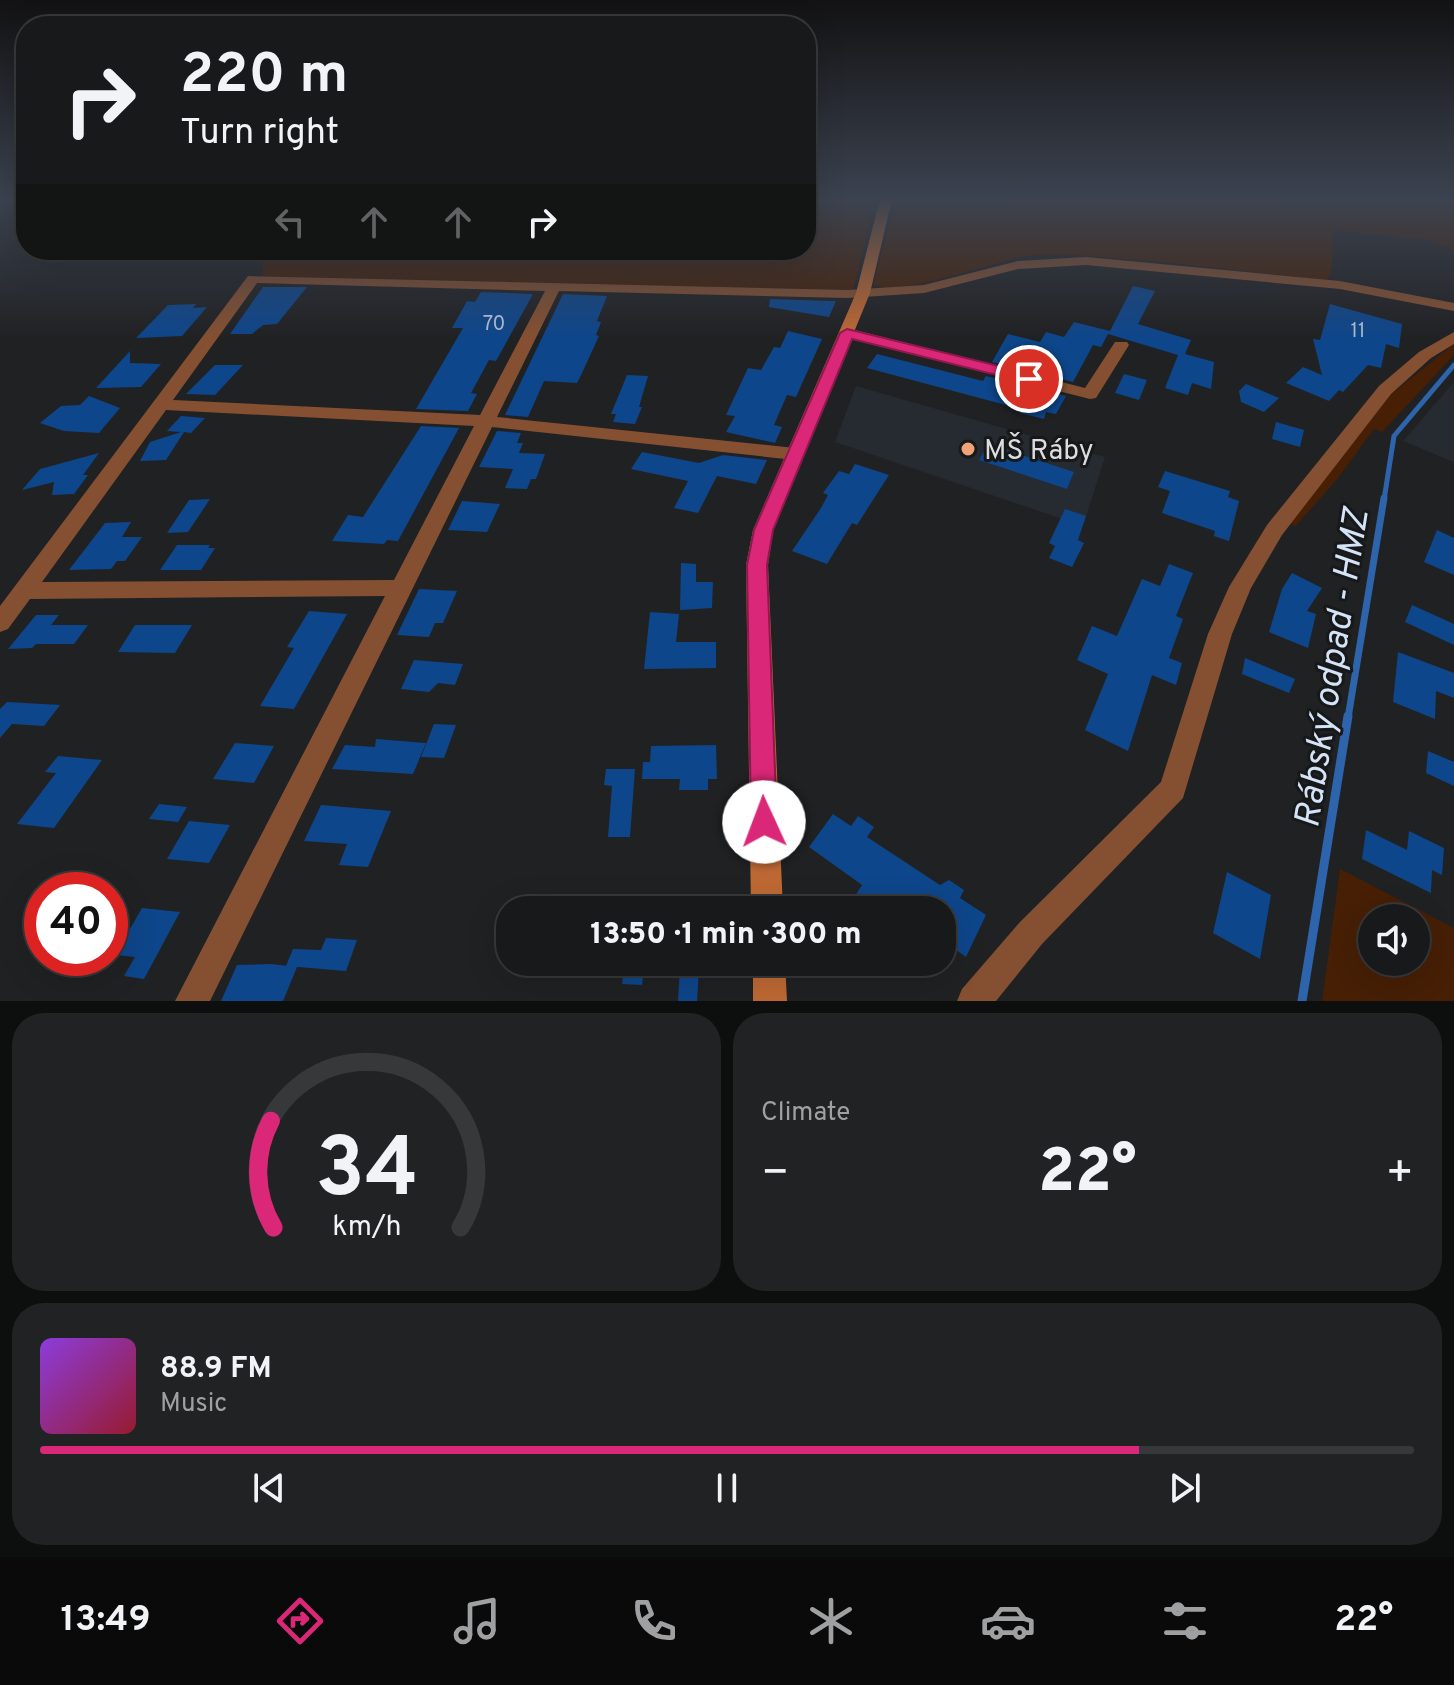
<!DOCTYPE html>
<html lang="en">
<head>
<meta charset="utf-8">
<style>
	:root { --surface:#18191a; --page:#212223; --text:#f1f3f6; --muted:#9fa0a2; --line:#363839; --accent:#db2777 }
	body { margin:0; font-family:Overpass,sans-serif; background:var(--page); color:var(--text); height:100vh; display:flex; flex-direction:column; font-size:30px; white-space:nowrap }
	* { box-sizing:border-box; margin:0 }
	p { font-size:26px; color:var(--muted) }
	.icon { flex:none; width:44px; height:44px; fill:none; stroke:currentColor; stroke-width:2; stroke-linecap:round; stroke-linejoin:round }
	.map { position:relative; height:1001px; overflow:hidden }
	.details { display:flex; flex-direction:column; gap:12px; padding:12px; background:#0d0e0e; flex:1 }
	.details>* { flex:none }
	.guide { position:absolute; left:16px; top:16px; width:800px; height:244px; border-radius:32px; box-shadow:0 8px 32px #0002,0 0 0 2px var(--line); background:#18191a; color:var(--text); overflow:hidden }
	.tools { position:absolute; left:1358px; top:904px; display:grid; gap:16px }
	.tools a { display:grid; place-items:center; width:72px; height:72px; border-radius:50%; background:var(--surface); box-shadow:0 8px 32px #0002,0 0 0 2px var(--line); font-size:40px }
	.speed { position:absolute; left:24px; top:872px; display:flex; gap:16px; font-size:40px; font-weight:700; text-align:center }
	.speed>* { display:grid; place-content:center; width:104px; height:104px; border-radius:50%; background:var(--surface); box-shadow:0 8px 32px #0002,0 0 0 2px var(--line); line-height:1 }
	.speed .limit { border:12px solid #d22; background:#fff; color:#111 }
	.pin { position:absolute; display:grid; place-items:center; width:68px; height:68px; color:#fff; margin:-34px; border:4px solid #fff; border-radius:50%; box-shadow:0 2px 8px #0007 }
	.me { position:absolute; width:88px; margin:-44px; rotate:358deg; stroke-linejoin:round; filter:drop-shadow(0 0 6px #0008) }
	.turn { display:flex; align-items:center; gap:28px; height:168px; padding:0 32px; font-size:36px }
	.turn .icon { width:104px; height:104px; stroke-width:2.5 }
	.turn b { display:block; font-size:56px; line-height:68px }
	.lanes { display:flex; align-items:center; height:76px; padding:0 32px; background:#0003; justify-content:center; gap:40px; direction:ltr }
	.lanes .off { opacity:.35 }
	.big { font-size:60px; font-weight:800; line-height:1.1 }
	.details .widget { flex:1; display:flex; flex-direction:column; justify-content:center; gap:12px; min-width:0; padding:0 28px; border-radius:32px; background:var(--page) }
	.details .dial { align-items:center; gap:0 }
	.dial svg { height:208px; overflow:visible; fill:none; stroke:var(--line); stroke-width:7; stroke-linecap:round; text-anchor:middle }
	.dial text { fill:var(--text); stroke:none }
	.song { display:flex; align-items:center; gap:24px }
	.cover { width:96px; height:96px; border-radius:12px; background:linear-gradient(135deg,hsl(270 70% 55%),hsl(350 70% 35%)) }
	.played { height:8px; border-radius:4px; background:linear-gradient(90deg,var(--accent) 80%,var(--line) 80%) }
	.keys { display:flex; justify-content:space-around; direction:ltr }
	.heat { display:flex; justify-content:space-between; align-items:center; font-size:44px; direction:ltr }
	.details .tiles { flex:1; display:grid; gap:12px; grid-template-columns:1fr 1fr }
	.widget:last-child { grid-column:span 2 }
	.trip { position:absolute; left:496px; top:896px; width:460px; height:80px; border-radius:32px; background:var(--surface); box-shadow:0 8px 32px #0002,0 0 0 2px var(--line); font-weight:800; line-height:80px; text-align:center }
	.menu { display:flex; height:128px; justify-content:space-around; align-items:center; background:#0a0a0a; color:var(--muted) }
	.menu .icon { width:56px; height:56px }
	.menu .active { color:var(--accent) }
	.menu b { font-size:36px; color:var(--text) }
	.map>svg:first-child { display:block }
	.built { fill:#262a31 }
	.green { fill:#461f05; fill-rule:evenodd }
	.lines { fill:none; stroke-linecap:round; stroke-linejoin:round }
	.stream-far2 { stroke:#2e64ab; stroke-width:5 }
	.stream-far1 { stroke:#2e64ab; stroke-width:7 }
	.stream { stroke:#2e64ab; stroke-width:9 }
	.building { fill:#0e468b }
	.street { fill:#855031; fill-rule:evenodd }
	.secondary { fill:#be6934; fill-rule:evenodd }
	.route { fill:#db2777; stroke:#8e194d; stroke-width:2 }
	.poi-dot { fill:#efa377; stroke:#16181a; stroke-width:3 }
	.labels { text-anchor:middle; stroke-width:6; stroke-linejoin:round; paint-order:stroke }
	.far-number-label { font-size:20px; fill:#a8b7ca }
	.poi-label { font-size:28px; fill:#dcdddf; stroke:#16181a; text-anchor:start }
	.near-water-label { font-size:36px; font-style:italic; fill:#d5e3f7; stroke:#16181a }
</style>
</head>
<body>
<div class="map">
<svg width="1454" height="1001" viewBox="0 0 1454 1001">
	<rect width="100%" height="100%" fill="#202123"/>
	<path class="built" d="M 1454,382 L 1454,462 L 1403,441 Z
		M 856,386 L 1105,457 L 1083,526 L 835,442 Z"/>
	<path class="green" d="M 806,199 L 876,199 L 853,290 L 263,276 L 263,256 L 268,250 L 806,250 Z
		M 897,199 L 1454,199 L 1454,250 L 1430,240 L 1333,230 L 1332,267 L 1328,280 C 1257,273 1185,263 1114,258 C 1084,256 1051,252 1022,257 C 993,262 893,299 873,284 Z
		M 1454,344 L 1454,355 L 1382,432 L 1374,429 L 1338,478 L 1295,527 L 1291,522 L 1385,399 Z
		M 1340,869 L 1454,928 L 1454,1001 L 1322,1001 ZM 1372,918 L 1416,918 L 1416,962 L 1372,962 Z"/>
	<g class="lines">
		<path class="stream-far2" d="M 1384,500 L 1394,436 L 1454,365"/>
		<path class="stream-far1" d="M 1348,718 L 1384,498"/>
		<path class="stream" d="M 1302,1001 L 1348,716"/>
	</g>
	<path class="building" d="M 1133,286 L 1155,291 L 1138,324 L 1191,340 L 1185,354 L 1214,362 L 1211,389 L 1192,383 L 1188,395 L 1165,388 L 1178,355 L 1108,334 L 1101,347 L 1093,345 L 1073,382 L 992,362 L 1008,334 L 1040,342 L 1046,332 L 1064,337 L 1074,322 L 1110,331 Z
		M 263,287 L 307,287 L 277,324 L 263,325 L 252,334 L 230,334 Z
		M 481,292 L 533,294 L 496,361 L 489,360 L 471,393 L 477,394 L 468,411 L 416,409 L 463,328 L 452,328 L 467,301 L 475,302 Z
		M 563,294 L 607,296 L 597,321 L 601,322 L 596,335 L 599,336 L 582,373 L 577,383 L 544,381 L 528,417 L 505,415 Z
		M 770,299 L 832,301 L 836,301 L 829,317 L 769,307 Z
		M 196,304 L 193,308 L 207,307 L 182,336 L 136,338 L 168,305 Z
		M 1330,304 L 1402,324 L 1399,348 L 1386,344 L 1381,368 L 1368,365 L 1343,392 L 1339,390 L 1329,401 L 1286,383 L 1303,367 L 1322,375 L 1313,339 L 1320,340 Z
		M 788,331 L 822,339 L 796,397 L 787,395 L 774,425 L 782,427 L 775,443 L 726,432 L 735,416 L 726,415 L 748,368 L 761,370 L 774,347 L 780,348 Z
		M 130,351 L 130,363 L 161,364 L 141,387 L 96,388 Z
		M 877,354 L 983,381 L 986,376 L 1066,396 L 1056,414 L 1046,412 L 1044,419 L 1020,413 L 1021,409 L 867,368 Z
		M 215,365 L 243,365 L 215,395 L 186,394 Z
		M 1124,374 L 1147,380 L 1139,400 L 1115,393 Z
		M 627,375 L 648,376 L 639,407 L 642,407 L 635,424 L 613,422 L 616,414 L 611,414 Z
		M 1246,384 L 1279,398 L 1264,412 L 1241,402 L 1239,391 Z
		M 89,396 L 120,408 L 99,433 L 64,431 L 40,423 L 61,406 L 80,405 Z
		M 181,416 L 205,418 L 191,433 L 184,432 L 166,460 L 140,461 L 150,442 L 181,432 L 167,431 Z
		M 1276,422 L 1304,430 L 1300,447 L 1272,439 Z
		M 421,426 L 459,428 L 398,541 L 387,540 L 384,544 L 332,541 L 348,515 L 363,517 Z
		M 497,431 L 521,433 L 517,443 L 523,443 L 519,453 L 545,454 L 536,479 L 531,479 L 527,489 L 505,488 L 513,469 L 479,467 Z
		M 988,444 L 1074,472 L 1067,489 L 979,460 Z
		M 642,452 L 699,463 L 723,455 L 767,460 L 756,484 L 717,476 L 698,513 L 674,508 L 688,481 L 631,469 Z
		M 99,453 L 83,475 L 88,475 L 74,494 L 52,495 L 54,482 L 22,490 L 40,469 Z
		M 855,464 L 889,475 L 857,525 L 852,523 L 827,564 L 792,551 L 821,508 L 828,495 L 823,493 L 839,471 L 849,474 Z
		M 1165,471 L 1230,491 L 1228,497 L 1239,501 L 1229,541 L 1214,536 L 1215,531 L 1162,513 L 1170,491 L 1158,487 Z
		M 210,499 L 188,532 L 167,533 L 189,500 Z
		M 462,501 L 500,504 L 487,532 L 448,530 Z
		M 1065,509 L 1086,516 L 1078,540 L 1084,543 L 1072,567 L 1049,558 L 1055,546 L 1049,543 Z
		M 131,522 L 122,537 L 142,537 L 125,561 L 117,561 L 111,569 L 69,570 L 105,523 Z
		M 1437,530 L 1454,538 L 1454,575 L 1424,562 Z
		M 177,545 L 210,545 L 208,548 L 215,548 L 201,570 L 160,570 Z
		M 681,563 L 696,564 L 696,582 L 713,582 L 712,608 L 680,610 Z
		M 1169,564 L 1193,573 L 1176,616 L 1183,619 L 1169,658 L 1182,663 L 1176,685 L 1152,675 L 1128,751 L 1085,730 L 1108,674 L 1077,660 L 1092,626 L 1117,636 L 1142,579 L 1160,586 Z
		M 1292,573 L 1322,588 L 1307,611 L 1316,614 L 1308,648 L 1269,632 L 1282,589 Z
		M 419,589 L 457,591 L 443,623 L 435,623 L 429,637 L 397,635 Z
		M 1412,605 L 1454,624 L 1454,645 L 1405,622 Z
		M 309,611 L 347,614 L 294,709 L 260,706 L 294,648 L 287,647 Z
		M 650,612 L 679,614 L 676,642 L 716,642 L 716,668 L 644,669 Z
		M 36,615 L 59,615 L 51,625 L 88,625 L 74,644 L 36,644 L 32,648 L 8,649 Z
		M 135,625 L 192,625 L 175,653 L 118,652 Z
		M 1398,652 L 1454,673 L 1454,698 L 1436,691 L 1435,719 L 1393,702 Z
		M 1245,658 L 1295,679 L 1289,693 L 1242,674 Z
		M 414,660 L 463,664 L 455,685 L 438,683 L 429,692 L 401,689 Z
		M 7,702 L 60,705 L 44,726 L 12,724 L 0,738 L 0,709 Z
		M 434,724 L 456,725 L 444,758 L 421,757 Z
		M 376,739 L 426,743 L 413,774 L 332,769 L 345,745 L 375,747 Z
		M 235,743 L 274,746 L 254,783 L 213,779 Z
		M 716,745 L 717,779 L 708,779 L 708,790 L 679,790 L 680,779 L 642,779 L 643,762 L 650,762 L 651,746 Z
		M 1428,751 L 1454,762 L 1454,786 L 1426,773 Z
		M 58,756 L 102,760 L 54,828 L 17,824 L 56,773 L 45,772 Z
		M 606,769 L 635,769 L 630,837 L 608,837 L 612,786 L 604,785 Z
		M 159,804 L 187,807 L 178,822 L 149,819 Z
		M 321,805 L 391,811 L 368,867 L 339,865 L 347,844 L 304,841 Z
		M 833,814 L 851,826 L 858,816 L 874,827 L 867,837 L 940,885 L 949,880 L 964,890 L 960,898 L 986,915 L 966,957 L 942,940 L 942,910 L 900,910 L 885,899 L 879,910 L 846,910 L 862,885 L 809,847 Z
		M 189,821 L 230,825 L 209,863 L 167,859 Z
		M 1366,830 L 1407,850 L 1409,831 L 1444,848 L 1442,875 L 1432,870 L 1431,893 L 1362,859 Z
		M 1227,872 L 1271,895 L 1260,959 L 1213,933 Z
		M 142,908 L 180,912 L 144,979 L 124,976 L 135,957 L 115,955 Z
		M 326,938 L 357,940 L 346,971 L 286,966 L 293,949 L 321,950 Z
		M 625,962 L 645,962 L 642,985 L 622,984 Z
		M 271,964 L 297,967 L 283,1001 L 221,1001 L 237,965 Z
		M 680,969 L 699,969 L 697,1001 L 678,1001 Z"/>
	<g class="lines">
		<path class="street" d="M 1086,257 L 1340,281 L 1454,303 L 1454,311 L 1340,289 L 1086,265 L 1018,269 L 924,293 L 848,298 L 559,291 L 497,417 L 795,448 L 804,454 L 795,460 L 492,427 L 210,1001 L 175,1001 L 385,596 L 30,599 L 8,629 L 0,632 L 0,606 L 248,276 L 848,290 L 924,285 L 1018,261 ZM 257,283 L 545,291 L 480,415 L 173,400 ZM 166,410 L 474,426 L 394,580 L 42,582 Z
			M 847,328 L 1085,388 L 1115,342 L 1127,342 L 1129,345 L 1096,398 L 1090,399 L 842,336 L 842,330 Z
			M 1454,332 L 1454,344 L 1431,358 L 1391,394 L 1282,535 L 1251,588 L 1232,634 L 1183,798 L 1042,944 L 996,1001 L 957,1001 L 962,989 L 1020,922 L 1161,782 L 1208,634 L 1229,587 L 1267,525 L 1379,386 L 1419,352 Z"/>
		<path class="secondary" d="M 880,199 L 892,199 L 870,293 L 773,530 L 768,565 L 783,910 L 751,910 L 746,565 L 753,530 L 856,293 Z
			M 753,962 L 785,962 L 787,1001 L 753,1001 Z"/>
	</g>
	<linearGradient id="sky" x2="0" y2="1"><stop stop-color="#121213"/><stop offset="0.59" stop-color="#3c4350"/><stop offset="1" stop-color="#3c4350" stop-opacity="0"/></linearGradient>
	<rect width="1454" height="339" fill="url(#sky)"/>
	<path class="route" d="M 847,329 L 1035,375 L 1037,379 L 1029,383 L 852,339 L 773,530 L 767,565 L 777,822 L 773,831 L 764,835 L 755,831 L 751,822 L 747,565 L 754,530 L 840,333 Z"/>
	<circle class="poi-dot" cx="968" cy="449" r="8"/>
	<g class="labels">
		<g class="far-number-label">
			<text x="494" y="330">70</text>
			<text x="1358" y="337">11</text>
		</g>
		<g class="poi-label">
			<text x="984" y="459">MŠ Ráby</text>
		</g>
		<g class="near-water-label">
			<text transform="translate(1330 668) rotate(-81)" y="13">Rábský odpad - HMZ</text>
		</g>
	</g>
</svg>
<div class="tools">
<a><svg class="icon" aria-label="sound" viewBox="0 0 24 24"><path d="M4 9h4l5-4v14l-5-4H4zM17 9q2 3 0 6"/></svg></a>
</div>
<div class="speed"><div class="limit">40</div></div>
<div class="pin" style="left:1029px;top:379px;background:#d93025"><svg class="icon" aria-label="arrive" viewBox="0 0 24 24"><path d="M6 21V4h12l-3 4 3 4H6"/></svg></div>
<svg class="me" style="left:764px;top:822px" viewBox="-20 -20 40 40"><circle r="19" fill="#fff"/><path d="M0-13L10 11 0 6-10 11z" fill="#db2777"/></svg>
<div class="trip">13:50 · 1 min · 300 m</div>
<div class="guide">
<div class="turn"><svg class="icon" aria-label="right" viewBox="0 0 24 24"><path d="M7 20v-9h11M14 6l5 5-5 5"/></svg><div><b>220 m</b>Turn right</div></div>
<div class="lanes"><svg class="icon off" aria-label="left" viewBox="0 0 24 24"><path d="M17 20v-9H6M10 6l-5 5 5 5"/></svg><svg class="icon off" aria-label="ahead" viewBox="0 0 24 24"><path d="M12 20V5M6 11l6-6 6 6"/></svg><svg class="icon off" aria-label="ahead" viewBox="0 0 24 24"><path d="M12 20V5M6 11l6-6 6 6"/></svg><svg class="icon" aria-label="right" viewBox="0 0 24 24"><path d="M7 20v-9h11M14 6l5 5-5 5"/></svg></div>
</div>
</div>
<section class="details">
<div class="tiles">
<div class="widget dial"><svg viewBox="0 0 100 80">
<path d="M14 69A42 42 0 1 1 86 69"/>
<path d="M14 69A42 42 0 0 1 13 28" stroke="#db2777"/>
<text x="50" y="56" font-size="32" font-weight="700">34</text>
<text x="50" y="72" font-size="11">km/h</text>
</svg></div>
<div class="widget"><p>Climate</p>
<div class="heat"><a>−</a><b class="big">22°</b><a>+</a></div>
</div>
<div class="widget">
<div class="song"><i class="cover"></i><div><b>88.9 FM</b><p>Music</p></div></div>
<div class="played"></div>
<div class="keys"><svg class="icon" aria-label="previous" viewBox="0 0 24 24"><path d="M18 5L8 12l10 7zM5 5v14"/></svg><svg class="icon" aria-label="pause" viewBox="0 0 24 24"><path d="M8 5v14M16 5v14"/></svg><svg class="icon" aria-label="next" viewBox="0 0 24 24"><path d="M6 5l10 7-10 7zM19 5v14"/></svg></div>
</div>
</div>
</section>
<nav class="menu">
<b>13:49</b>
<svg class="icon active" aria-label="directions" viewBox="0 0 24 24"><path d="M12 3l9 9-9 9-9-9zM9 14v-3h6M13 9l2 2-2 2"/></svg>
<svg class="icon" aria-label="music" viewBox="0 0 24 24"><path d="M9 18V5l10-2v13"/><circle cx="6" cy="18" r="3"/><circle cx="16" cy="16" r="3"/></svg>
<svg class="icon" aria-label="phone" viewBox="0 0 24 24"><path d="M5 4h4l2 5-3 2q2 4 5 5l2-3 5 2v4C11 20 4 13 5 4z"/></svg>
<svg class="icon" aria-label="climate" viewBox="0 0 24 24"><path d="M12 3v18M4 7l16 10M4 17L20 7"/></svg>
<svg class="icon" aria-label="car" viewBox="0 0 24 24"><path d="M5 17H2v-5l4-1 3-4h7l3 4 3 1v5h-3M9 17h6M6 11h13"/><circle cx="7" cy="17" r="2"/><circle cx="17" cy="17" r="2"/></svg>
<svg class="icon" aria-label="filters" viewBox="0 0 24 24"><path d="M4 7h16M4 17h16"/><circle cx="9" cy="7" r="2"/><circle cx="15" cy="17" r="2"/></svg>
<b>22°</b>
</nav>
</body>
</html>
